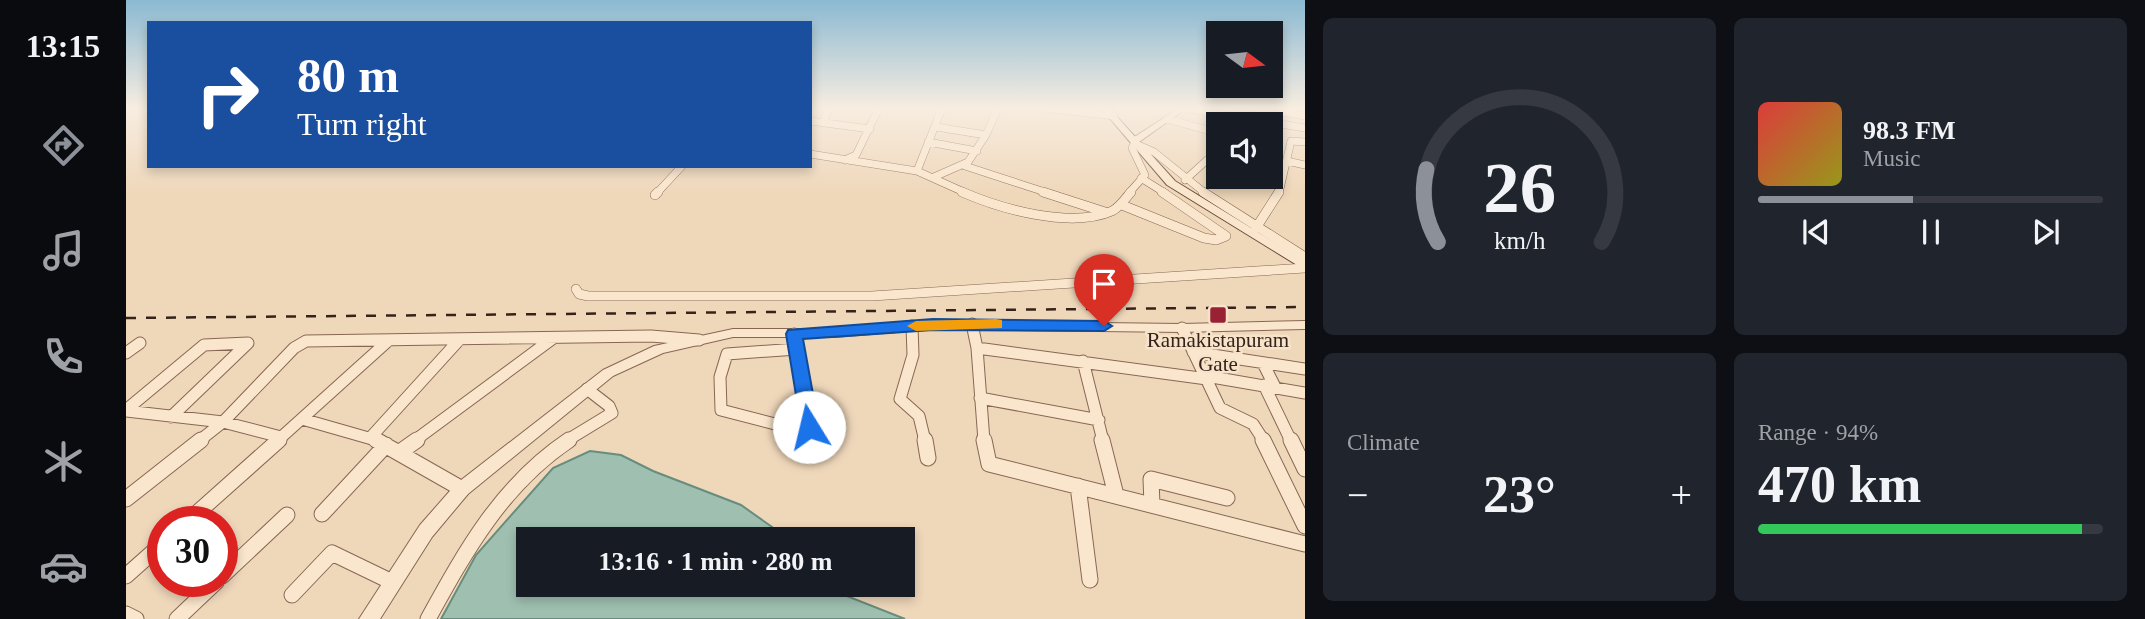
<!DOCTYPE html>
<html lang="en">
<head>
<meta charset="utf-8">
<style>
	:root { --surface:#171b24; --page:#20242c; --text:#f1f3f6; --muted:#9ea1a6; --line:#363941; --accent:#8c9099 }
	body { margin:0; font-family:Georgia,serif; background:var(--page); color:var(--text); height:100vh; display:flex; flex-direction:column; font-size:26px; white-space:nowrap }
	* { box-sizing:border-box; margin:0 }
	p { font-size:23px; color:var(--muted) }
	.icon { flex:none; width:38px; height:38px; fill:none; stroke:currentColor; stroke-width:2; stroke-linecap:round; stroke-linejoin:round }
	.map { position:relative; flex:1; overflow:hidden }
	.sheet { display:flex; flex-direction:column; gap:18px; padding:18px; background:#0d0f14; width:840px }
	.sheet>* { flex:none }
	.banner { position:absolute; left:21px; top:21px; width:665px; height:147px; border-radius:0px; box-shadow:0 4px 10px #0003; background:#1a4fa0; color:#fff; overflow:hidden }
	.needle { width:46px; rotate:105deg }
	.fabs { position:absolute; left:1080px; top:21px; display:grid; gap:14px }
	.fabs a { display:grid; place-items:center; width:77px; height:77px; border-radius:0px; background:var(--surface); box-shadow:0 4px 10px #0003; font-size:35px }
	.speed { position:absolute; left:21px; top:506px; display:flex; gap:14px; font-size:35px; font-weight:700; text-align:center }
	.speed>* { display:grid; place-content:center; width:91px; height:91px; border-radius:50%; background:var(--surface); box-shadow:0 4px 10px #0003; line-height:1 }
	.speed .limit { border:10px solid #d22; background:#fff; color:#111 }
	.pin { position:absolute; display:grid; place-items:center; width:60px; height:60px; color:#fff; margin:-72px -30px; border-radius:50% 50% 50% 0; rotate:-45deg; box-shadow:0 0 7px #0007 }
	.pin .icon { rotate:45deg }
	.me { position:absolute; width:77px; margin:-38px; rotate:351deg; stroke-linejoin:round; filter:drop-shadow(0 0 5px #0008) }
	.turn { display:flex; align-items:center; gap:24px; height:147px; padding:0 35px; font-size:32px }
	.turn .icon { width:91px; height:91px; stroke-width:2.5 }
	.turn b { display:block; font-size:49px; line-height:60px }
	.big { font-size:52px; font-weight:800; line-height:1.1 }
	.sheet .card { flex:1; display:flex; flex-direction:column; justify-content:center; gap:10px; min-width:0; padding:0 24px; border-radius:10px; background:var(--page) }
	.sheet .dial { align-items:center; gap:0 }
	.dial svg { height:182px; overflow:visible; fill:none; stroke:var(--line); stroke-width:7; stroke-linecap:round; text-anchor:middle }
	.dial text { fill:var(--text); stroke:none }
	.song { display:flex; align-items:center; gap:21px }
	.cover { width:84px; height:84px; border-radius:10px; background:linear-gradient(135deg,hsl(0 70% 55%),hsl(60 70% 35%)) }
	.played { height:7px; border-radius:4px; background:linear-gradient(90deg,var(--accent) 45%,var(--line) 45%) }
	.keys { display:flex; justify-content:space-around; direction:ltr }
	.heat { display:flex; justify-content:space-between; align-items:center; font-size:38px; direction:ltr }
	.charge { height:10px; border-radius:5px; background:linear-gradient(90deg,#34c759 94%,var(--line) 0) }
	.sheet .tiles { flex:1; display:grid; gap:18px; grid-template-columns:repeat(2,1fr) }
	.trip { position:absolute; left:390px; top:527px; width:399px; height:70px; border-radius:0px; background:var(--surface); box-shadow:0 4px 10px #0003; font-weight:800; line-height:70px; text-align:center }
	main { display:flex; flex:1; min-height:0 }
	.menu { display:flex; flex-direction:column; width:126px; justify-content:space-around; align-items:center; background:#090b0e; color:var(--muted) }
	.menu .icon { width:49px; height:49px }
	.menu .current { color:var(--accent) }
	.menu b { font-size:32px; color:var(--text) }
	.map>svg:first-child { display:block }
	.water { fill:#9fc0b1; stroke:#668d7d; stroke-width:2 }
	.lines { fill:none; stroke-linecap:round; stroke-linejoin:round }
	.minor-far3-casing { stroke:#876754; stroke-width:8 }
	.minor-far2-casing { stroke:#876754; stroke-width:10 }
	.minor-far1-casing { stroke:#876754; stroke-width:13 }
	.minor-casing { stroke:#876754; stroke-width:17 }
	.tertiary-casing { stroke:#876754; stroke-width:2 }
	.secondary-casing { stroke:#684837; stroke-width:2 }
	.minor-far3 { stroke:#fae6cd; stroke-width:7 }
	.minor-far2 { stroke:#fae6cd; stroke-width:9 }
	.minor-far1 { stroke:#fae6cd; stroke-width:11 }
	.minor { stroke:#fae6cd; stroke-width:15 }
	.tertiary { fill:#fae6cd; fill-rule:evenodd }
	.secondary { fill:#fae6cd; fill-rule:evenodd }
	.rail { stroke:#35231a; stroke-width:2.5; stroke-dasharray:10 10; stroke-linecap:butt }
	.route { fill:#1a73e8; stroke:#114b97; stroke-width:2 }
	.slow { fill:#f59e0b }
	.poi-dot { fill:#982134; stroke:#f7e3ca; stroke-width:2.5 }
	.labels { text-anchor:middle; stroke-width:5; stroke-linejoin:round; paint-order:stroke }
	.poi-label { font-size:21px; fill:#35231a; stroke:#f7e3ca }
</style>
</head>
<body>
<main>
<nav class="menu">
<b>13:15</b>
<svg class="icon current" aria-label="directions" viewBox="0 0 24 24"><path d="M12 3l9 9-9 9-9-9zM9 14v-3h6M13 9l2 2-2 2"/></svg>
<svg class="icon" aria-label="music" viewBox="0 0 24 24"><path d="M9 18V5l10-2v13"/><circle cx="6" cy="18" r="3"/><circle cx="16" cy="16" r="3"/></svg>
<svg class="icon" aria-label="phone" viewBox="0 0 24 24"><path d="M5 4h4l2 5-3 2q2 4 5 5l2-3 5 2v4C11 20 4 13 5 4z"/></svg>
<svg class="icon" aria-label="climate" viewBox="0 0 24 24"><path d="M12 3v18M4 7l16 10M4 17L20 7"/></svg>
<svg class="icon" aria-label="car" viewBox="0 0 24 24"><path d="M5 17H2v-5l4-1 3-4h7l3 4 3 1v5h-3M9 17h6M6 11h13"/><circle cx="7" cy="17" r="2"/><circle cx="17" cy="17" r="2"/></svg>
</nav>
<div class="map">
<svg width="1179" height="619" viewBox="0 0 1179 619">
	<rect width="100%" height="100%" fill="#efd7ba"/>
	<path class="water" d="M 464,451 L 495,455 L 527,471 L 615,505 L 663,539 L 402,539 L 402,584 L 693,585 L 779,619 L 315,619 L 350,555 L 427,468 Z"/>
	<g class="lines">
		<g class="minor-far3-casing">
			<path id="minor-far3" d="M 918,108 L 988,116
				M 1057,108 L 1179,128
				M 1132,108 L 1179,116
				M 1041,119 L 1092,133
				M 684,121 L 744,129
				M 697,123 L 703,108
				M 810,127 L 860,135
				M 802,142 L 851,151
				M 1012,145 L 1028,152 L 1079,193
				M 684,154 L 791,171 L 840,193
				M 719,160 L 730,155 L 751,112
				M 1161,161 L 1179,165
				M 839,166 L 922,193
				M 791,171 L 816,108
				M 808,177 L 842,162 L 860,135 L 872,108
				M 1015,178 L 1039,193
				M 1059,180 L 1092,150
				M 531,193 L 556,166
				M 1003,193 L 1019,175 L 1006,148 L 1010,140
				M 1153,193 L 1165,141 L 1179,142"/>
		</g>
		<g class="minor-far2-casing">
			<path id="minor-far2" d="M 836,192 C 875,209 945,229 986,211 C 993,208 1000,198 1005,192
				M 917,192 L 979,212
				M 1077,192 L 1179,257
				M 529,195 L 532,192
				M 996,205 L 1078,238 L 1090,240 L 1100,236 L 1036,192
				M 1130,228 L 1153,192
				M 450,289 L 453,294 L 462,296 L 746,296 L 1179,268"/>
		</g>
		<g class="minor-far1-casing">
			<path id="minor-far1" d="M 846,324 L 851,348 L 858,441
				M 786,326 L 787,355 L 774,399 L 793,416 L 799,441
				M 1056,328 L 1094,408 L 1127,424 L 1138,441
				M 668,334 L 671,349
				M 851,348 L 1081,379
				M 671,349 L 683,427 L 649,424 L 595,410 L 594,377 L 601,354 Z
				M 1067,352 L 1179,369
				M 0,353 L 14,343
				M 957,361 L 977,441
				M 1137,363 L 1149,387
				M 1080,376 L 1179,393
				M 1138,385 L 1165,441
				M 854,398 L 973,420
				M 0,410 L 78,345 L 122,343 L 45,417
				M 0,411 L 97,422 L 155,437
				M 176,419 L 253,441
				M 245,437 L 334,339
				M 73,441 L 97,422 L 168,348 L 180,341 L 525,336 L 573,340
				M 151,441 L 262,341
				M 288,441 L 426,339
				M 440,441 L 486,413 L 483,406 L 461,389"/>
		</g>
		<g class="minor-casing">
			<path id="minor" d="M 250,440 L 336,489
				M 799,440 L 802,458
				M 858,440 L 863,464 L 1179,544
				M 976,440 L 990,495
				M 1137,440 L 1179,526
				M 1165,440 L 1179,469
				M 274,452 L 291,440
				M 952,486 L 964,580
				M 0,499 L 75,440
				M 1026,505 L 1025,479 L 1101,498
				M 196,514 L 260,445
				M 61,522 L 153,440
				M 0,576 L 37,543
				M 96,576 L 161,515
				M 166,595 L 206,553 L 266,582
				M 0,614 L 10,619
				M 51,619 L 91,581
				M 302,619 C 340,550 376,485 443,440"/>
		</g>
		<g class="tertiary-casing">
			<path id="tertiary" d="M 1053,108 L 1061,108 L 1013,142 L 1007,142 L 1007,138 Z
				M 807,321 L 1056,324 L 1179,321 L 1179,329 L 1056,332 L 807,329 L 709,337 L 607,337 L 537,353 L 487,376 L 342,494 L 306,537 L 254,619 L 233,619 L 294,525 L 330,484 L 477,370 L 528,346 L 607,329 L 709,329 Z"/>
		</g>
		<g class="secondary-casing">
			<path id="secondary" d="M 975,108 L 983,108 L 1049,181 L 1179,261 L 1179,270 L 1041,185 Z"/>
		</g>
		<use href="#minor-far3" class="minor-far3"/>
		<use href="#minor-far2" class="minor-far2"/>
		<use href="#minor-far1" class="minor-far1"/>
		<use href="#minor" class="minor"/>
		<use href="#tertiary" class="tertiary"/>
		<use href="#secondary" class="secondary"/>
		<path class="rail" d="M 0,318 L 1179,307"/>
	</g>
	<linearGradient id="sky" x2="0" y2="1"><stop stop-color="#8bb9d2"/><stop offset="0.56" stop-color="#f8ede0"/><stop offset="1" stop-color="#f8ede0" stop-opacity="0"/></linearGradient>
	<rect width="1179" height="194" fill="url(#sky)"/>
	<path class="route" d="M 807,319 L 978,321 L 986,326 L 978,331 L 807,330 L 677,339 L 693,427 L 690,432 L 676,432 L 660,334 L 662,330 Z"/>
	<path class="slow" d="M 870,319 L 876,320 L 876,328 L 790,331 L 781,326 L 790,321 Z"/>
	<rect class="poi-dot" x="1083" y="306" width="18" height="18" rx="3.5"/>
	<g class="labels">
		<g class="poi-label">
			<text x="1092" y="347">Ramakistapuram<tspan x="1092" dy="24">Gate</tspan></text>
		</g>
	</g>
</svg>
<div class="fabs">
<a><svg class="needle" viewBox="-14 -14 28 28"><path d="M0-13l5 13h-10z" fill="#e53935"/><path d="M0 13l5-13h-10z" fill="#9ea1a6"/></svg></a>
<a><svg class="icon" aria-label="sound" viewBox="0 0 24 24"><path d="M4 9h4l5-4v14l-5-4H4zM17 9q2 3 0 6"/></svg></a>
</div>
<div class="speed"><div class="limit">30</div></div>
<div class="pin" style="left:978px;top:326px;background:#d93025"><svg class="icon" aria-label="arrive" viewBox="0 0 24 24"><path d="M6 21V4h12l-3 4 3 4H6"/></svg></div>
<svg class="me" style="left:683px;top:427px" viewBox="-20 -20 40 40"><circle r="19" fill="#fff"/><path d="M0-13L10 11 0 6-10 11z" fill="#1a73e8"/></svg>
<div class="trip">13:16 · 1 min · 280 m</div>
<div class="banner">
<div class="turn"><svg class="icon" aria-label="right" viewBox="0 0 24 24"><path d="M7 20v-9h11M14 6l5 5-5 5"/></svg><div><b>80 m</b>Turn right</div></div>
</div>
</div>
<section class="sheet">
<div class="tiles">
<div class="card dial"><svg viewBox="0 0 100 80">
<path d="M14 69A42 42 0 1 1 86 69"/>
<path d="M14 69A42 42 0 0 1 9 37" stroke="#8c9099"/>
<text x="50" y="56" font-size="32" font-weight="700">26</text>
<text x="50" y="72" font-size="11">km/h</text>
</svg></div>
<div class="card">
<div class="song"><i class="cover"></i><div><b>98.3 FM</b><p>Music</p></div></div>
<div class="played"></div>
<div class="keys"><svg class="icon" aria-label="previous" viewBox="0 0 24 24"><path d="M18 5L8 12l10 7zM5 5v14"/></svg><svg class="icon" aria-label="pause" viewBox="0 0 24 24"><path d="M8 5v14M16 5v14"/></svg><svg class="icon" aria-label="next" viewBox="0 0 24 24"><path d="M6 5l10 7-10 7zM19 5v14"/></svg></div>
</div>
<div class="card"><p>Climate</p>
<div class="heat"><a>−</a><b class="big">23°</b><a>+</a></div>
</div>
<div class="card"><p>Range · 94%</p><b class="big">470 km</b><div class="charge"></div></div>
</div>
</section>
</main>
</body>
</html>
